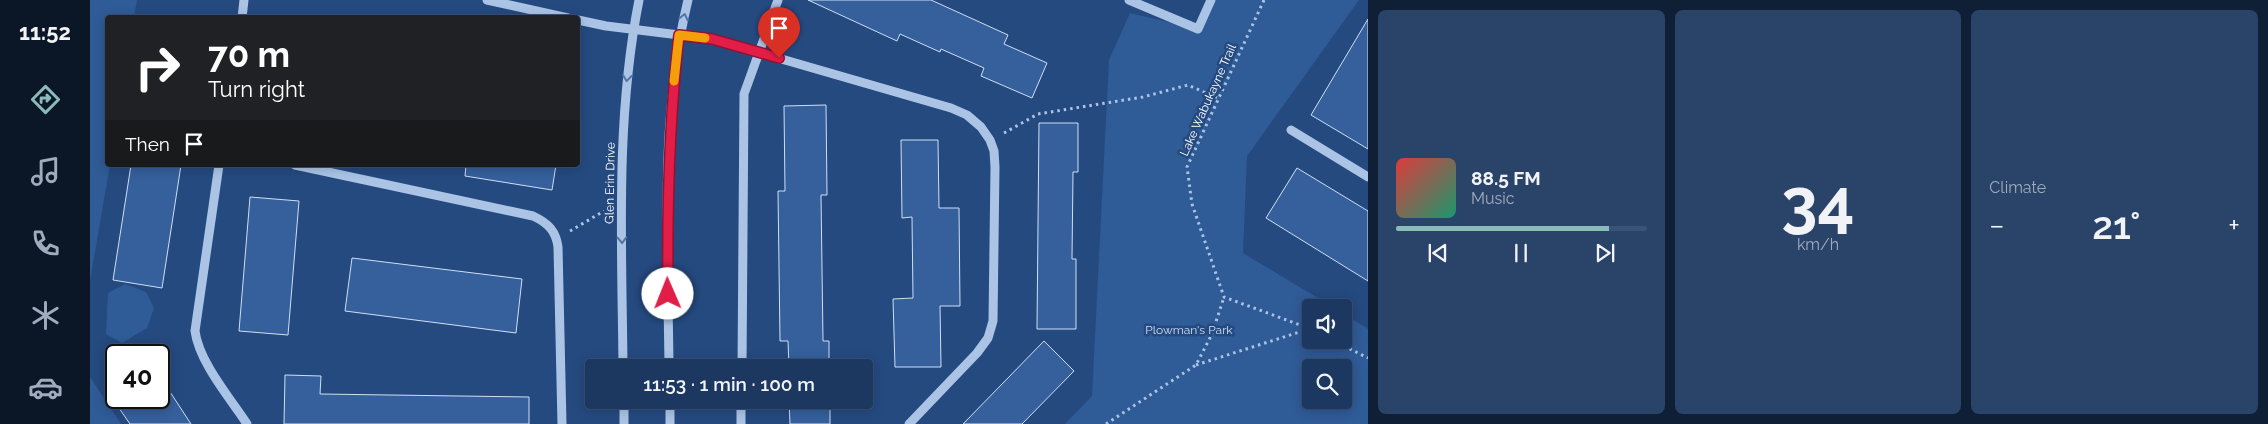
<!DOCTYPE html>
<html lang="en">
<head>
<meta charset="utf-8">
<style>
	:root { --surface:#1c3860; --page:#294369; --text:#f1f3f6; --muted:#a0acbd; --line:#3a5275; --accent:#8bbbb9 }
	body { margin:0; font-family:Raleway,sans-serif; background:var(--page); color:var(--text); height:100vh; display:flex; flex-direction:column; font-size:19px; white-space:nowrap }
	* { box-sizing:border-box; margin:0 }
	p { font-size:16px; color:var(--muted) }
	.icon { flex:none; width:28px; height:28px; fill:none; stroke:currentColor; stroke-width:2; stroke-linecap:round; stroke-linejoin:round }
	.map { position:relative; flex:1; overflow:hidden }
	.details { display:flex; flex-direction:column; gap:10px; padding:10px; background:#0f1f35; width:900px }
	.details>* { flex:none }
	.hud { position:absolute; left:15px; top:15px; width:475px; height:152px; border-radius:5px; box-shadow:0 2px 12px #0003,0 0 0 1px var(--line); background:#202124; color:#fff; overflow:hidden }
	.buttons { position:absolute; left:1212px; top:299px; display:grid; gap:10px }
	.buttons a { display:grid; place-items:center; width:50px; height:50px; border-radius:5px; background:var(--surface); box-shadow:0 2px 12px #0003,0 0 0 1px var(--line); font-size:25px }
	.speed { position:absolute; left:15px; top:344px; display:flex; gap:10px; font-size:25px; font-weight:700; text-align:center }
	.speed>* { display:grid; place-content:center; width:65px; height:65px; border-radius:50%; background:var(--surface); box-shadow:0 2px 12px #0003,0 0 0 1px var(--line); line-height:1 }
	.speed .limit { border:2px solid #111; border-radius:8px; background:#fff; color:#111 }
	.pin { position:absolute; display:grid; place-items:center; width:42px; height:42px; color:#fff; margin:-51px -21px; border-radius:50% 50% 50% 0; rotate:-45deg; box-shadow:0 0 5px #0007 }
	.pin .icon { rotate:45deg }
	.me { position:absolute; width:55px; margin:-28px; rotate:359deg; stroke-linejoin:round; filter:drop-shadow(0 0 4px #0008) }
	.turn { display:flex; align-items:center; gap:18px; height:105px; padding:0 20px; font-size:22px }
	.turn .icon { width:65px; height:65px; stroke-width:2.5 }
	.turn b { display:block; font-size:35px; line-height:42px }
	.then { display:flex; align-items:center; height:48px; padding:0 20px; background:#0003; gap:10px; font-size:19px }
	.big { font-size:38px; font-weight:600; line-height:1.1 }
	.details .tile { flex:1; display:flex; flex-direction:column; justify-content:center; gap:8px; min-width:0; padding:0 18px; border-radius:8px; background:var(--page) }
	.details .dial { align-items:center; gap:0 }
	.dial b { font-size:65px; line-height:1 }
	.song { display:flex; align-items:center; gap:15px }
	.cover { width:60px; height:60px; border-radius:8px; background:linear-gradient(135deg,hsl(0 70% 55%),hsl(160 70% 35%)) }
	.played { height:5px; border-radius:2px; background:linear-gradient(90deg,var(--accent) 85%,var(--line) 85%) }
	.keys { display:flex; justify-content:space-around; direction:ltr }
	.heat { display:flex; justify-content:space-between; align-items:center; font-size:28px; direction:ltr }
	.details .tiles { flex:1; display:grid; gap:10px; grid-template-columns:repeat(3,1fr) }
	.trip { position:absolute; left:495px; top:359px; width:288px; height:50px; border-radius:5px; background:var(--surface); box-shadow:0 2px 12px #0003,0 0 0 1px var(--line); font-weight:600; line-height:50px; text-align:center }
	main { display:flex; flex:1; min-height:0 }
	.tab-bar { display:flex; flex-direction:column; width:90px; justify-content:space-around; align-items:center; background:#0b1626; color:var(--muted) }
	.tab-bar .icon { width:35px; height:35px }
	.tab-bar .on { color:var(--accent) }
	.tab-bar b { font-size:22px; color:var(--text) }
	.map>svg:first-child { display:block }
	.green { fill:#2f5b97; fill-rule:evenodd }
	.building { fill:#35609c; stroke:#cedff5 }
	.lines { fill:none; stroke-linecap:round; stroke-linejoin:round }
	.path { stroke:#abc4e6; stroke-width:3; stroke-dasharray:2.5 4; stroke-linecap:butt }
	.minor { stroke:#abc4e6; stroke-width:9 }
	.oneway { stroke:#5475a4 }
	.route-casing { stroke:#92132f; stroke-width:12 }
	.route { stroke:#e11d48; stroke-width:9 }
	.slow { stroke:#f59e0b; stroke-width:9 }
	.labels { text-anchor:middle; stroke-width:5; stroke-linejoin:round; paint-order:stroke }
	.street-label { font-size:12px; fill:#fff; stroke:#254a80 }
	.park-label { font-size:12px; fill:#cedff5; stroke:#254a80 }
</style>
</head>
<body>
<main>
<nav class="tab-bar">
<b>11:52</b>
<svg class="icon on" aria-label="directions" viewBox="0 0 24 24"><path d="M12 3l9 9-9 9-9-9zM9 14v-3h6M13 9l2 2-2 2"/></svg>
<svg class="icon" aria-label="music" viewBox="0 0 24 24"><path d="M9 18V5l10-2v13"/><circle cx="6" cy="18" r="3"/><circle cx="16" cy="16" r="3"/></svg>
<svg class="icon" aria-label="phone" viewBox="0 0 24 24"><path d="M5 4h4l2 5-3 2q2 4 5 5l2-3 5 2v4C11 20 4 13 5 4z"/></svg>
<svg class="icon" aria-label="climate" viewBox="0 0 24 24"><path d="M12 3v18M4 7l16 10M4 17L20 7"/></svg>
<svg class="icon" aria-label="car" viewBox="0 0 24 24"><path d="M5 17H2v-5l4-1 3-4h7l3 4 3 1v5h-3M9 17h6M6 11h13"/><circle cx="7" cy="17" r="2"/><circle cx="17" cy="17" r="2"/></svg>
</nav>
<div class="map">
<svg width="1278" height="424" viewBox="0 0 1278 424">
	<rect width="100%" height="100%" fill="#254a80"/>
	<path class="green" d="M 0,0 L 47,0 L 44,17 L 18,18 L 18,165 L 20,165 L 0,281 Z
		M 1121,0 L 1269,0 L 1157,156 L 1153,253 L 1243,307 L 1221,308 L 1221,340 L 1254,340 L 1254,314 L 1278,329 L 1278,424 L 975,424 L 1002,396 L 1019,60 L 1040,13 L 1108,29 ZM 1221,368 L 1254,368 L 1254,400 L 1221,400 Z
		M 35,284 L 56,292 L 64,308 L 57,328 L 32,343 L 16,334 L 18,293 Z
		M 0,377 L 31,424 L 0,424 Z"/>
	<path class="building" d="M 718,0 L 841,0 L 918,35 L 914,44 L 957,63 L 942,98 L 891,76 L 894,68 L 851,49 L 850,52 L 810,34 L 807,41 Z
		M 1278,19 L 1278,149 L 1221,115 Z
		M 736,105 L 737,195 L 731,195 L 733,341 L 739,341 L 739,368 L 699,368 L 698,341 L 690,341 L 688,191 L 695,191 L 694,106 Z
		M 949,123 L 988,123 L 988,172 L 983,172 L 982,259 L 986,259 L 986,329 L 947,329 Z
		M 811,140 L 848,140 L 849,208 L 869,208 L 870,306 L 850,306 L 851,367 L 805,367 L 803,299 L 823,298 L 822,217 L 812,218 Z
		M 41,165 L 91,165 L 72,288 L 23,280 Z
		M 376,165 L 466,165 L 462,190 L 375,176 Z
		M 1207,168 L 1278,211 L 1278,281 L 1176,218 Z
		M 160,197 L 209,201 L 198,335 L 149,331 Z
		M 262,258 L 432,279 L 426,333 L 255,311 Z
		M 954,341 L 984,371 L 932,424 L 873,424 Z
		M 69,375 L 101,424 L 40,424 L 22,398 L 69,398 Z
		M 195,375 L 231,376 L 230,394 L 439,397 L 439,424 L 194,424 Z
		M 699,400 L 740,400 L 740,424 L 700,424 Z"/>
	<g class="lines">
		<path class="path" d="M 1174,0 L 1097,167 L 1102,204 L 1134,297 L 1221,329
			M 914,133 L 948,114 L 1053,97 L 1098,85 L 1127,98
			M 480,231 L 514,211
			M 1242,340 L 1278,358
			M 1106,365 L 1219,329
			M 1016,424 L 1106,365 L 1122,334 L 1134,297"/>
		<path class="minor" d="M 397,0 L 478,18
			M 1039,0 L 1108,29 L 1121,0
			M 152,18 L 154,0
			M 488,20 L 516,26 L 622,39 L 861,108 L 877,115 L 891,127 L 900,140 L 904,151 L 905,167 L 903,321 L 898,338 L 887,353 L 819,424
			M 1201,130 L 1278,177
			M 129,165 L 105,331 C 109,362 140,398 157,424
			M 205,165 L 443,216 C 458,223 466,231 468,247 L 472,424
			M 533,368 C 532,245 525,121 549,0
			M 579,368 C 578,246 569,119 598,0
			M 652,368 L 654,94 L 688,0
			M 534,400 L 534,424
			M 580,400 L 580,424
			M 651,424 L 651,400"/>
	</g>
	<defs><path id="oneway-chevron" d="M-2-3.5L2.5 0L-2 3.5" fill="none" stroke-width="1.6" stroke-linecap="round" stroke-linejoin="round" transform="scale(1.25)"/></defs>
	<g class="oneway">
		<use href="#oneway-chevron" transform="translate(594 17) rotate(-77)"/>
		<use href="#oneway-chevron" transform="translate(537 78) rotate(97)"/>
		<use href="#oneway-chevron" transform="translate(532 240) rotate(89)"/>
	</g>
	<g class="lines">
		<g class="route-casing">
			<path id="route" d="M 578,294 C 577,207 579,121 589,35 L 622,39 L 689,58"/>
		</g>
		<use href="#route" class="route"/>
		<path class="slow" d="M 584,81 L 589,35 L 615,38"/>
	</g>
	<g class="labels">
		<g class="street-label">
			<text transform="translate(1118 100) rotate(-66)" y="4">Lake Wabukayne Trail</text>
			<text transform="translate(520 183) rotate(-89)" y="4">Glen Erin Drive</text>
		</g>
		<g class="park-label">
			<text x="1099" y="334">Plowman's Park</text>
		</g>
	</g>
</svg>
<div class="buttons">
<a><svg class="icon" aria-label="sound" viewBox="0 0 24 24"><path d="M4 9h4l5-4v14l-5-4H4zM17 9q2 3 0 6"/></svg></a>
<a><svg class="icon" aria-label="search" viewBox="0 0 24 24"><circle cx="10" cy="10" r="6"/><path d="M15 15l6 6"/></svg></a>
</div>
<div class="speed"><div class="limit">40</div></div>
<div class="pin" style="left:689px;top:58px;background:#d93025"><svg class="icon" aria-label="arrive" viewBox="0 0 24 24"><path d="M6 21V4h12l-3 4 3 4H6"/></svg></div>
<svg class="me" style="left:578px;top:294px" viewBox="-20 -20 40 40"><circle r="19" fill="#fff"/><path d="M0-13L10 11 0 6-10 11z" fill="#e11d48"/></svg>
<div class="trip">11:53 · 1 min · 100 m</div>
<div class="hud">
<div class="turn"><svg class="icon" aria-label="right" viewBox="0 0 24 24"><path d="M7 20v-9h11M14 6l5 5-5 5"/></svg><div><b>70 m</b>Turn right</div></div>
<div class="then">Then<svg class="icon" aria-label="arrive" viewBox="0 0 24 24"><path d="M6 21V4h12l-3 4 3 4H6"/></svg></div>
</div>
</div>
<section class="details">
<div class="tiles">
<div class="tile">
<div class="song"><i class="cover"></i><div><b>88.5 FM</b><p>Music</p></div></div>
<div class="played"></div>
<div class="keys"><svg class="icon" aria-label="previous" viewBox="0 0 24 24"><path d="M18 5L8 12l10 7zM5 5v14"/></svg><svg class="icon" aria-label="pause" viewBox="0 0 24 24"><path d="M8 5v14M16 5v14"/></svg><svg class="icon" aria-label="next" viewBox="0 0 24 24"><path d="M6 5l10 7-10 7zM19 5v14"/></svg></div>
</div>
<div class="tile dial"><b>34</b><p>km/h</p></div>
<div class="tile"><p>Climate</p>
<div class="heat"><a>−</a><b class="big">21°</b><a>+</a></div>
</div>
</div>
</section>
</main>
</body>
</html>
